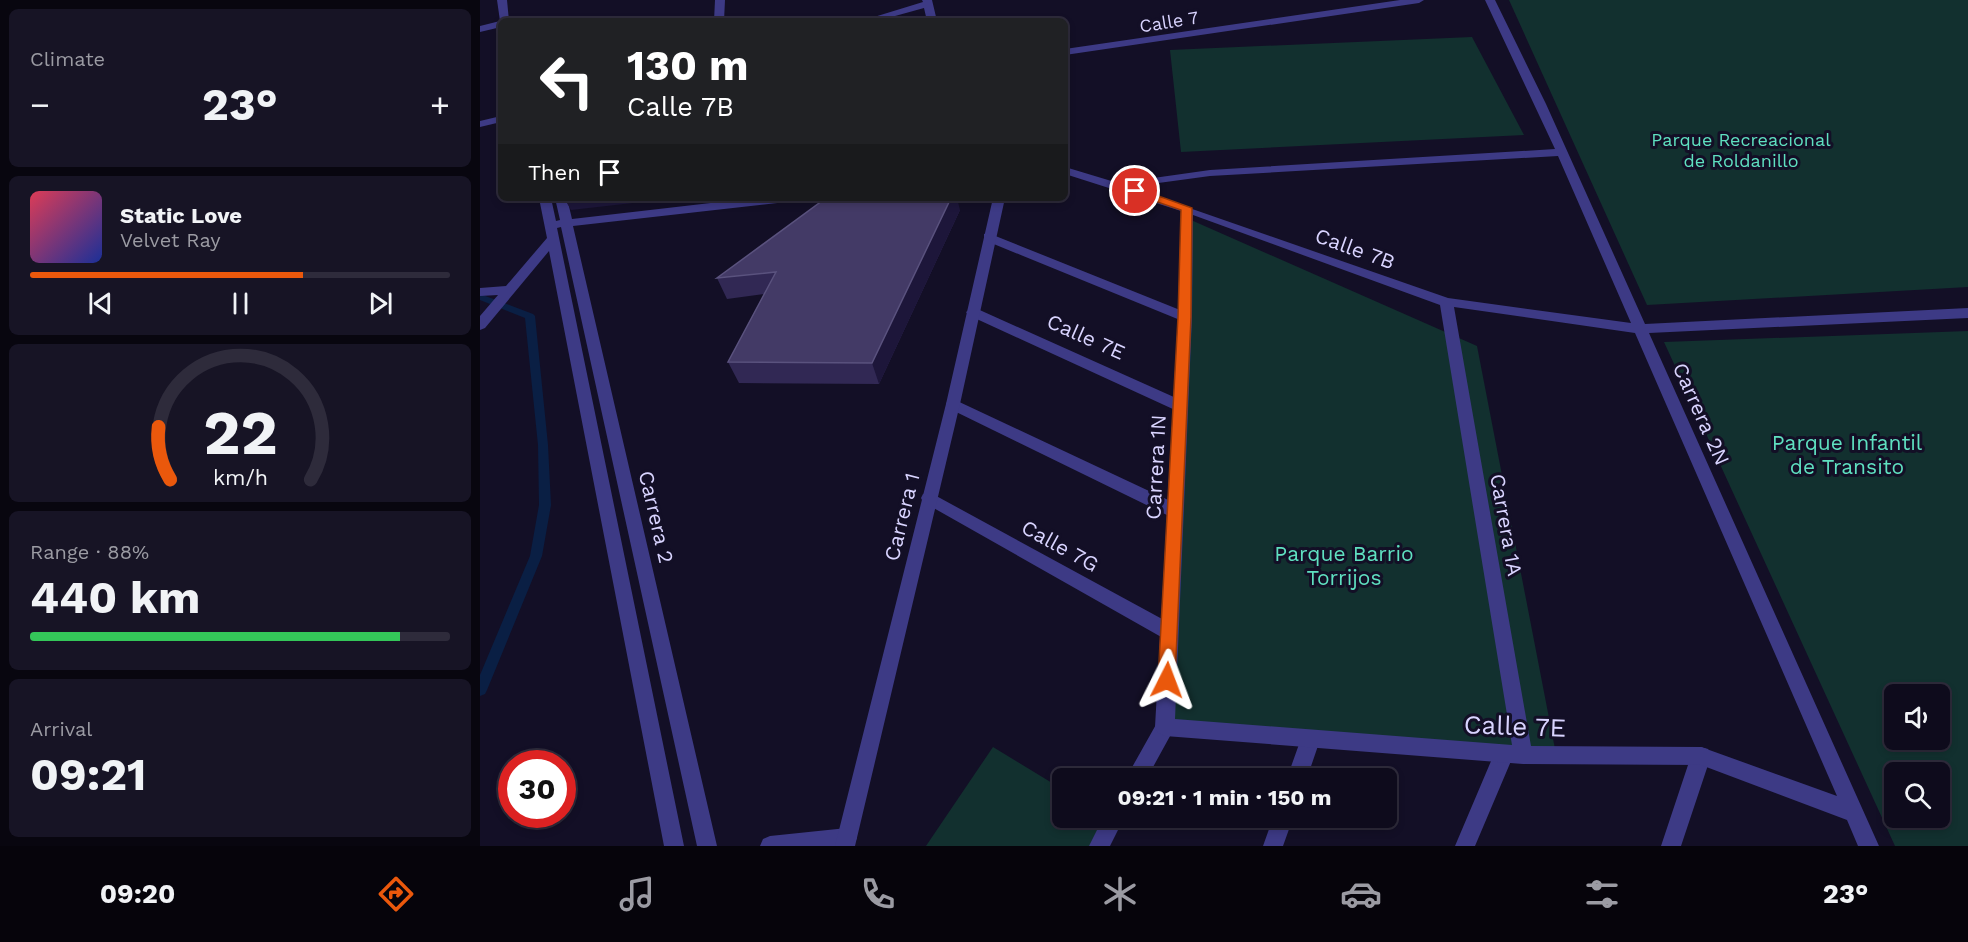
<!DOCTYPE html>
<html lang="en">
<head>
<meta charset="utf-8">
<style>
	:root { --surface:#0e0b1c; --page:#171425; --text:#f1f3f6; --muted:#9b9ba3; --line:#2e2b3b; --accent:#ea580c }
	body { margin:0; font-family:"Work Sans",sans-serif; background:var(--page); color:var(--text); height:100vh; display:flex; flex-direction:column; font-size:22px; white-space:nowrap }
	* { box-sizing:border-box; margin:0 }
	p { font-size:20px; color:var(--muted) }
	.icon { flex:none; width:33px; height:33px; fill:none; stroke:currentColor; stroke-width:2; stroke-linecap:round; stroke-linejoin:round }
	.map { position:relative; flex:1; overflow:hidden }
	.sheet { display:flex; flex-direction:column; gap:9px; padding:9px; background:#08060f; width:480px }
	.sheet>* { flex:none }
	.guide { position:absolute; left:18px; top:18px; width:570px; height:183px; border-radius:9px; box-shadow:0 3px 9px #0003,0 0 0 2px var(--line); background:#202124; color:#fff; overflow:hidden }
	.buttons { position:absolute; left:1404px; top:684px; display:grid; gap:12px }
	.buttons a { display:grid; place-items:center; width:66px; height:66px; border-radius:9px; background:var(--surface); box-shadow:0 3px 9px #0003,0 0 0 2px var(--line); font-size:30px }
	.speed { position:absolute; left:18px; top:750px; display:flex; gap:12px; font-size:30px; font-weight:700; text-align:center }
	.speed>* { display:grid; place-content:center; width:78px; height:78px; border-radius:50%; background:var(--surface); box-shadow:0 3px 9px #0003,0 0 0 2px var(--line); line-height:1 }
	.speed .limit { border:9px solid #d22; background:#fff; color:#111 }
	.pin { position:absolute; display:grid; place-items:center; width:51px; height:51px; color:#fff; margin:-26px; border:3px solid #fff; border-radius:50%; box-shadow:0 2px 6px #0007 }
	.me { position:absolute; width:66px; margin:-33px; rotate:3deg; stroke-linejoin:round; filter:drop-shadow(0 0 4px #0008) }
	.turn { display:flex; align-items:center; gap:21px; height:126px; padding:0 30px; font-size:27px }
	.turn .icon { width:78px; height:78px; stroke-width:2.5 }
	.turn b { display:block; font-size:42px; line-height:51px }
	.then { display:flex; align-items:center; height:57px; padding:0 30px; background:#0003; gap:12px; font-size:22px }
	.big { font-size:45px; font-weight:700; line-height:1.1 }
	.sheet .tile { flex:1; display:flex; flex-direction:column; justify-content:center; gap:9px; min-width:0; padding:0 21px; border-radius:9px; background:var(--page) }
	.sheet .dial { align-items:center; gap:0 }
	.dial svg { height:156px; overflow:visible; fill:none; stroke:var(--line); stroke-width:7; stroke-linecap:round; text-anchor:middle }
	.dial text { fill:var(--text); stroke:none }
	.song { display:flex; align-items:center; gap:18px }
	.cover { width:72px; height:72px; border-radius:9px; background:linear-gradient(135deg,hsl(350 70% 55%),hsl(230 70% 35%)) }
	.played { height:6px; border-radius:3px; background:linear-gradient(90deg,var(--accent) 65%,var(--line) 65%) }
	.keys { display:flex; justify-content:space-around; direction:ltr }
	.heat { display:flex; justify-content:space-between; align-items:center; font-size:33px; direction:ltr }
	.charge { height:9px; border-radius:4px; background:linear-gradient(90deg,#34c759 88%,var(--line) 0) }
	.trip { position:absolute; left:572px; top:768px; width:345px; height:60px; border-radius:9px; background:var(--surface); box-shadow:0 3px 9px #0003,0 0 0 2px var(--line); font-weight:700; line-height:60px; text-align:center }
	.tabs { display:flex; height:96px; justify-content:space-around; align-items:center; background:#06040b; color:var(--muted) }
	.tabs .icon { width:42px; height:42px }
	.tabs .active { color:var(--accent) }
	.tabs b { font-size:27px; color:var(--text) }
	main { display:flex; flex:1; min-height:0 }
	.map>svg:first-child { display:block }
	.green { fill:#12302f; fill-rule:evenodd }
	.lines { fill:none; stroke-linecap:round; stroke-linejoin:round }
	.stream { fill:#0a1f44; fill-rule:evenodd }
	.pedestrian { fill:#3d3a85; fill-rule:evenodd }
	.minor { fill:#3d3a85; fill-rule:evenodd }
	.wall { fill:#312854 }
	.shaded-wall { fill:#1d163a }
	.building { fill:#433a66; stroke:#5a527e; stroke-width:1.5 }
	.route { fill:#ea580c; stroke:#983908; stroke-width:1.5 }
	.labels { text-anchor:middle; stroke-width:6; stroke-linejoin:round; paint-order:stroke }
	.far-street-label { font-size:18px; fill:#d9d4ff; stroke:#130f26 }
	.far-park-label { font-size:18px; fill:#5fe0c0; stroke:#130f26 }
	.street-label { font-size:21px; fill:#d9d4ff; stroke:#130f26 }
	.park-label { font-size:21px; fill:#5fe0c0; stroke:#130f26 }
	.near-street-label { font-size:26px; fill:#d9d4ff; stroke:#130f26 }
</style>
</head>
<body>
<main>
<section class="sheet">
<div class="tile"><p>Climate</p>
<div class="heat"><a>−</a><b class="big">23°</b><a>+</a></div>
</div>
<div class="tile">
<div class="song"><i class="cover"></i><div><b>Static Love</b><p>Velvet Ray</p></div></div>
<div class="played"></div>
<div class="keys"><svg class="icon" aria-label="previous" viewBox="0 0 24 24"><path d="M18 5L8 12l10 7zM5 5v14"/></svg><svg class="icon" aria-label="pause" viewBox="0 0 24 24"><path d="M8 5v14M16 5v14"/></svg><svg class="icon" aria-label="next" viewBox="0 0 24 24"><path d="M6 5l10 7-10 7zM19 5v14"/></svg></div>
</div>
<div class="tile dial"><svg viewBox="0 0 100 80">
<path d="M14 69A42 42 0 1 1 86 69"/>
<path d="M14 69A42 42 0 0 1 8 42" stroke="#ea580c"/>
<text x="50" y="56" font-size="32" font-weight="700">22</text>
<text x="50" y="72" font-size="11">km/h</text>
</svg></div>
<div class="tile"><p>Range · 88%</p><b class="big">440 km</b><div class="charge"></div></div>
<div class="tile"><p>Arrival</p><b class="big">09:21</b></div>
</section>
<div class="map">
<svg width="1488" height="846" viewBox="0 0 1488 846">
	<rect width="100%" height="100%" fill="#130f26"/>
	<path class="green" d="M 1029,0 L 1488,0 L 1488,287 L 1167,305 Z
		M 992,37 L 1044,135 L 701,152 L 690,50 Z
		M 711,220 L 997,346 L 1075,749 L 685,727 Z
		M 1488,331 L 1488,846 L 1415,846 L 1184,342 ZM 1460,694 L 1460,740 L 1414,740 L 1414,694 ZM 1460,772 L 1460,818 L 1414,818 L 1414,772 Z
		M 513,747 L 582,789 L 582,818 L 627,818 L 610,846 L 446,846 Z"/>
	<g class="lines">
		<path class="stream" d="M 0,294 L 53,314 L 55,316 L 68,445 L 71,505 L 62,556 L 7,690 L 5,694 L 0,696 L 0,675 L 50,556 L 59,505 L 58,445 L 45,318 L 0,300 Z"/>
		<path class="pedestrian" d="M 508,233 L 710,314 L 712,317 L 705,322 L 700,320 L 504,240 L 504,234 Z
			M 493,307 L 705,402 L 707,406 L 700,411 L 695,410 L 488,315 L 486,312 Z
			M 473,399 L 701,506 L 703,511 L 701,516 L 695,517 L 689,516 L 468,408 L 466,404 L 468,400 Z
			M 449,492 L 695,626 L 698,632 L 695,638 L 689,640 L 683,638 L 443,502 L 441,498 L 443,494 Z
			M 685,718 L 692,721 L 695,727 L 667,778 L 646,778 L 678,721 Z
			M 830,731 L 837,733 L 840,740 L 827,778 L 807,778 L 823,733 Z
			M 1024,745 L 1031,747 L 1034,754 L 995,846 L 975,846 L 1017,747 Z
			M 1221,747 L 1228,749 L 1231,756 L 1201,846 L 1181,846 L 1211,756 L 1214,749 Z
			M 623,818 L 644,818 L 630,846 L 609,846 Z
			M 793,818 L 813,818 L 803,846 L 783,846 Z
			M 367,828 L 374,831 L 377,838 L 373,846 L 280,846 L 283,839 L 290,836 Z"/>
		<path class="minor" d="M 17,0 L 27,0 L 29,21 L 21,21 L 21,27 L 0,32 L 0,26 L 20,21 Z
			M 235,0 L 245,0 L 244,21 L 234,21 Z
			M 442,0 L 452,0 L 457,21 L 447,21 L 444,8 L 397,21 L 381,21 L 443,2 Z
			M 920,0 L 944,0 L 939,3 L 585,55 L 585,49 Z
			M 1005,0 L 1015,0 L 1066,104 L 1165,324 L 1488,308 L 1488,318 L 1169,333 L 1399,846 L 1378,846 L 1367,820 L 1221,765 L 1043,764 L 685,736 L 678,733 L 675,727 L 698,317 L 701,211 L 585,174 L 585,167 L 638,183 L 730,170 L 1075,149 ZM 1078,156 L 1151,323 L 968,298 L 649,187 L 730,176 ZM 713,215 L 960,305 L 1032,745 L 695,719 L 712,317 ZM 974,307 L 1155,333 L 1357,796 L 1221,747 L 1051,746 Z
			M 21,116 L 21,122 L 0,127 L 0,121 Z
			M 59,198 L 71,198 L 76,221 L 80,220 L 75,198 L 87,198 L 92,219 L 274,198 L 312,198 L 306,202 L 93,226 L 237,846 L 217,846 L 81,227 L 77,228 L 204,846 L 184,846 L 69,251 L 5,328 L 0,330 L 0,316 L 18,295 L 0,296 L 0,288 L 26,286 L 67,238 Z
			M 513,198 L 525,198 L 480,404 L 375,846 L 355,846 L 466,404 Z"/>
	</g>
	<path class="wall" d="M 480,210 L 399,384 L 259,383 L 248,362 L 284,294 L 247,299 L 237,278 Z"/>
	<path class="shaded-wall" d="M 84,198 L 197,198 L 91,210 Z
		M 471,198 L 477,198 L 480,210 L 399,384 L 392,363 Z"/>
	<path class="building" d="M 346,198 L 471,198 L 392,363 L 248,362 L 296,272 L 237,278 Z"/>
	<path class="route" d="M 651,189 L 659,189 L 712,208 L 711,317 L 695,680 L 693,685 L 687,687 L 681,685 L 678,680 L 698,317 L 701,210 L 651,193 Z"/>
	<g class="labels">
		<g class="far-street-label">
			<text transform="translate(689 22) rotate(-9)" y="6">Calle 7</text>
		</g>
		<g class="far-park-label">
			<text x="1261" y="146">Parque Recreacional<tspan x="1261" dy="21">de Roldanillo</tspan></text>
		</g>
		<g class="street-label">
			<text transform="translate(875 249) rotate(20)" y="7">Calle 7B</text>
			<text transform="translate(606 337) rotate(24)" y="7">Calle 7E</text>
			<text transform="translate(1221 414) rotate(66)" y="7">Carrera 2N</text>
			<text transform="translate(676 467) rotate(-87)" y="7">Carrera 1N</text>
			<text transform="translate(176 517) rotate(77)" y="7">Carrera 2</text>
			<text transform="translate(422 517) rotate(-76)" y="7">Carrera 1</text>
			<text transform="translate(1026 525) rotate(80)" y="7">Carrera 1A</text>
			<text transform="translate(580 546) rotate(29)" y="7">Calle 7G</text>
		</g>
		<g class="park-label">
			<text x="1367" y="450">Parque Infantil<tspan x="1367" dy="24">de Transito</tspan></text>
			<text x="864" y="561">Parque Barrio<tspan x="864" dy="24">Torrijos</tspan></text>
		</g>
		<g class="near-street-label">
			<text transform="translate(1035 726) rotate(2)" y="9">Calle 7E</text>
		</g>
	</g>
</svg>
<div class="buttons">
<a><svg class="icon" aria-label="sound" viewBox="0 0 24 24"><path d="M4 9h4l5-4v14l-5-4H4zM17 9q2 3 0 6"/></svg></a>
<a><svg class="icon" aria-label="search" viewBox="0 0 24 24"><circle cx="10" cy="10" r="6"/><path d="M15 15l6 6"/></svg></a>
</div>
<div class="speed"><div class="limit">30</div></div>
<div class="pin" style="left:655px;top:191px;background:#d93025"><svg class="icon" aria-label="arrive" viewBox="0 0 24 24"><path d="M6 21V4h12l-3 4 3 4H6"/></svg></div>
<svg class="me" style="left:687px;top:680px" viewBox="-20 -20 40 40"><path d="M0-17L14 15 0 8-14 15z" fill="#ea580c" stroke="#fff" stroke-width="4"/></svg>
<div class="trip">09:21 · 1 min · 150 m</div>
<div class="guide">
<div class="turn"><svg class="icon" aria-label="left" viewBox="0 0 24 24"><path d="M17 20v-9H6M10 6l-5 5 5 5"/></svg><div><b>130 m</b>Calle 7B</div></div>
<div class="then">Then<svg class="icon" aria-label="arrive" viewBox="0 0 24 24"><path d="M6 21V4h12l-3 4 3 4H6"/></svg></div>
</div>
</div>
</main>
<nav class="tabs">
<b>09:20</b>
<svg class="icon active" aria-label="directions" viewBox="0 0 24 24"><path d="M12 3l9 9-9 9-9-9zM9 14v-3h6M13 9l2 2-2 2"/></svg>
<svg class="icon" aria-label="music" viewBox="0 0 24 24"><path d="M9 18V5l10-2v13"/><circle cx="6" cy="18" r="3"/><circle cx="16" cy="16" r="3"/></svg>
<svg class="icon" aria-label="phone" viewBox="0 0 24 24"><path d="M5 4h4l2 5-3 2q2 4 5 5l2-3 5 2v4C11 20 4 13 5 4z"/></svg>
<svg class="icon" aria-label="climate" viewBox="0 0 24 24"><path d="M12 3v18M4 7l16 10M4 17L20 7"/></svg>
<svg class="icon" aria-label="car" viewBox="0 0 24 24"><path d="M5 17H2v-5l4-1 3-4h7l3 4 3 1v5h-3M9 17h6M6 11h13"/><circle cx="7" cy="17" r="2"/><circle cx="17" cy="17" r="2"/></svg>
<svg class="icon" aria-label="filters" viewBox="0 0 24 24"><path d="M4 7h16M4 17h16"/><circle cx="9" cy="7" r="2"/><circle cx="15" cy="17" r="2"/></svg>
<b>23°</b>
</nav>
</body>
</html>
